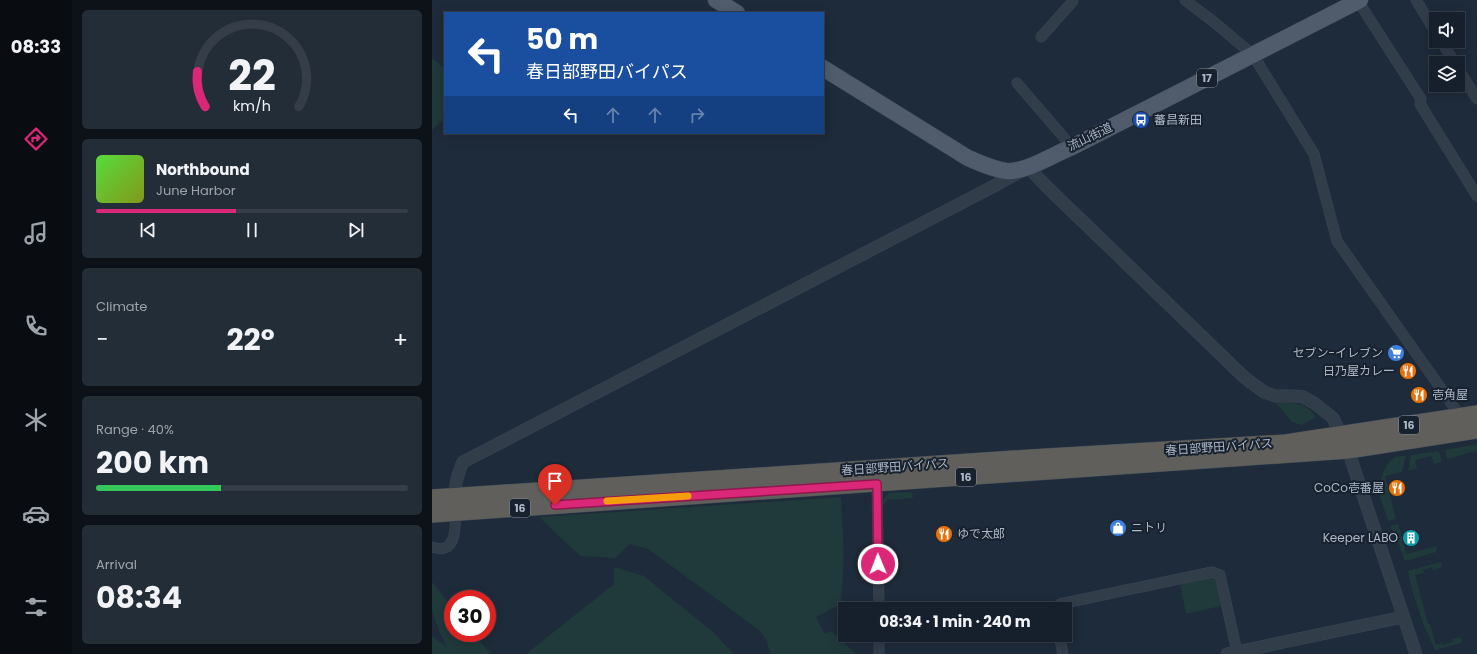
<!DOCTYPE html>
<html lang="en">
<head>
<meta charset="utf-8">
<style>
	:root { --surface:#16202c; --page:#232d38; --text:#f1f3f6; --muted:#9ea3a9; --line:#353e48; --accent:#db2777 }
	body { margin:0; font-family:Poppins,"Noto Sans JP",sans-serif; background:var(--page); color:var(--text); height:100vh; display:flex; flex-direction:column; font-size:15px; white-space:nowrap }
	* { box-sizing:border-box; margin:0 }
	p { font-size:13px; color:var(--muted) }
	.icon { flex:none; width:22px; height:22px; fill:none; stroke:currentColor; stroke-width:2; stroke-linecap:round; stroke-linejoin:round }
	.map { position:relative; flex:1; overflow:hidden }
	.panel { display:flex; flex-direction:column; gap:10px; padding:10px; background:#0c1218; width:360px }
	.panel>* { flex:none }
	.top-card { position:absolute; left:12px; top:12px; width:380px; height:122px; border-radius:0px; box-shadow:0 2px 10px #0003,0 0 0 1px var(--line); background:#1a4fa0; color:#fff; overflow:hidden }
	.tools { position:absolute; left:997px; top:12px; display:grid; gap:8px }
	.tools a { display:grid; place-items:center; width:36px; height:36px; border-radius:0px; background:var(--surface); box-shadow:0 2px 10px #0003,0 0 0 1px var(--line); font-size:20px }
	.speed { position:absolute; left:12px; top:590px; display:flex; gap:8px; font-size:20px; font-weight:700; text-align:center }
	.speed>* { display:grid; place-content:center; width:52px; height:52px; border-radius:50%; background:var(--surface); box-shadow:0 2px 10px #0003,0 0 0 1px var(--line); line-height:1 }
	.speed .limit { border:6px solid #d22; background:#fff; color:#111 }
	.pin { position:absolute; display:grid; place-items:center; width:34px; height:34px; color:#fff; margin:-41px -17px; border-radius:50% 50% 50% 0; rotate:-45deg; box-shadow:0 0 4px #0007 }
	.pin .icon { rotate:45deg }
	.me { position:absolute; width:44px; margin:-22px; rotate:359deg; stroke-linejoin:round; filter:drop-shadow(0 0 3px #0008) }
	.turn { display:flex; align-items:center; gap:14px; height:84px; padding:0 16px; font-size:18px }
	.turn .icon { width:52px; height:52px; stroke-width:2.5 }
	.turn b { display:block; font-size:28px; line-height:34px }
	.lanes { display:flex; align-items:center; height:38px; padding:0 16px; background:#0003; justify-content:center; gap:20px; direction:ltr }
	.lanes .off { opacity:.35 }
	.big { font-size:30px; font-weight:700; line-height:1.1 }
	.panel .widget { flex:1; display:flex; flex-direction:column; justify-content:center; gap:6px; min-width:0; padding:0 14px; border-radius:6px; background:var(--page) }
	.panel .dial { align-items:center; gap:0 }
	.dial svg { height:104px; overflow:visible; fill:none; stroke:var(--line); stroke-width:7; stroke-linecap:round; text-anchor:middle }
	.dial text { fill:var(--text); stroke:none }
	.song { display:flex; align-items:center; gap:12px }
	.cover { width:48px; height:48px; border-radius:6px; background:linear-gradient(135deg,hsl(110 70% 55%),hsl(70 70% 35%)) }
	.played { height:4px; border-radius:2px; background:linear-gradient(90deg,var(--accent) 45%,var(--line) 45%) }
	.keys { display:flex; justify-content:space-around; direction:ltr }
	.heat { display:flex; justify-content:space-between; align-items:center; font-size:22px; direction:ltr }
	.charge { height:6px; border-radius:3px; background:linear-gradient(90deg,#34c759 40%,var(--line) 0) }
	.trip { position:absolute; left:406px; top:602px; width:234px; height:40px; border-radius:0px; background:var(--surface); box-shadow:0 2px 10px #0003,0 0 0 1px var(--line); font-weight:700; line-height:40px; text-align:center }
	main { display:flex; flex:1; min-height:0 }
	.menu { display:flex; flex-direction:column; width:72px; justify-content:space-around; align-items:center; background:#090d12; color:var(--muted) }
	.menu .icon { width:28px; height:28px }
	.menu .active { color:var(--accent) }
	.menu b { font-size:18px; color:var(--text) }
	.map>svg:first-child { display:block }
	.green { fill:#20393b }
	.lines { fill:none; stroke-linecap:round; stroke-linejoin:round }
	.minor-casing { stroke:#3b4654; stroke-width:11 }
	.tertiary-casing { stroke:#3b4654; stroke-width:13 }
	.primary-casing { stroke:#3b4654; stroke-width:17 }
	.trunk-casing { stroke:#3d4855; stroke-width:18 }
	.minor { stroke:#323d4a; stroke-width:10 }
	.tertiary { stroke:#323d4a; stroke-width:12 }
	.primary { stroke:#505c6b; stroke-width:16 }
	.trunk { stroke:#605f5c; stroke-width:17 }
	.route-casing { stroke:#8e194d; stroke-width:10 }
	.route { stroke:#db2777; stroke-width:7 }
	.slow { stroke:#f59e0b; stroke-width:7 }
	.labels { text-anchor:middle; stroke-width:4; stroke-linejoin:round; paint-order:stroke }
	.shield { fill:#18222e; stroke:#808b99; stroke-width:1 }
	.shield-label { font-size:11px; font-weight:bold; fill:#acb8c7 }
	.poi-label { font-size:12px; fill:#acb8c7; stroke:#18222e; text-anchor:start }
	.street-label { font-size:12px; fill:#acb8c7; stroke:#18222e }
</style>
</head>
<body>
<main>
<nav class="menu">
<b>08:33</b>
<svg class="icon active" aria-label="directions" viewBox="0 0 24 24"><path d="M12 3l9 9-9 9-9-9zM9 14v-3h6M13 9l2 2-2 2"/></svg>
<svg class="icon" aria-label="music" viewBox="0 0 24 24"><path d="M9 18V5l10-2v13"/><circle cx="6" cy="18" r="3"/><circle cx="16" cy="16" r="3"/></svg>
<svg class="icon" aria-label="phone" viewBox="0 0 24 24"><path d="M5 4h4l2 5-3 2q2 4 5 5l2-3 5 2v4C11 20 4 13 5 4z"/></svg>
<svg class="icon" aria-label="climate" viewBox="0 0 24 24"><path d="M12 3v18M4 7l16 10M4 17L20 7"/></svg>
<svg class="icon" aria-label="car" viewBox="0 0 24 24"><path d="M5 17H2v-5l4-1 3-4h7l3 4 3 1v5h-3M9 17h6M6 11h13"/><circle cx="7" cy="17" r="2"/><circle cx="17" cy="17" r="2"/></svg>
<svg class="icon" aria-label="filters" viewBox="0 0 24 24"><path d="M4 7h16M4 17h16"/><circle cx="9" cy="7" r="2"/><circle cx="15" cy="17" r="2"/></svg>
</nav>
<section class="panel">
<div class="widget dial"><svg viewBox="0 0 100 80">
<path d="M14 69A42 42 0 1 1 86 69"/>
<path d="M14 69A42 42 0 0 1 8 42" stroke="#db2777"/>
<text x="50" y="56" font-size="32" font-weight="700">22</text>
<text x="50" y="72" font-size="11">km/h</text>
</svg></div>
<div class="widget">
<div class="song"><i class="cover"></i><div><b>Northbound</b><p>June Harbor</p></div></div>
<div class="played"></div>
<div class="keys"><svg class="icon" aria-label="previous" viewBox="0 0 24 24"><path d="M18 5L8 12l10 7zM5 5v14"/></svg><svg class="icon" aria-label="pause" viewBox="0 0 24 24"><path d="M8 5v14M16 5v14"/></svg><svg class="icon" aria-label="next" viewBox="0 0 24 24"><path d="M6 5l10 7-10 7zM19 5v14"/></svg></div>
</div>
<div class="widget"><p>Climate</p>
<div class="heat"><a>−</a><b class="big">22°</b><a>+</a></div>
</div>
<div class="widget"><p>Range · 40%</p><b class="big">200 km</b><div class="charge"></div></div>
<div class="widget"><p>Arrival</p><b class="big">08:34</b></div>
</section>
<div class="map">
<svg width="1045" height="654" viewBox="0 0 1045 654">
	<rect width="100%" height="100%" fill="#1e2b3a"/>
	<path class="green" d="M 0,58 L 13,69 L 13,118 L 0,130 Z
		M 844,403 C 859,403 875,402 884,417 L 870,425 L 860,422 Z
		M 1045,444 L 1045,451 L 1015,459 L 1013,450 Z
		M 1007,451 L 1010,462 L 1002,464 L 999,456 L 983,460 L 985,469 L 976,471 L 979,455 Z
		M 974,456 L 970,472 L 953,476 L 964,519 L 956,521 C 954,513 950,505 948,496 C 946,485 952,461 964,457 C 967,456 971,456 974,456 Z
		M 480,492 L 481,498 L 456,500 L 451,505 L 451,500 L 457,493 Z
		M 409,497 L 412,557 L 409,604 L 384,617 L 393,634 L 399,631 L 424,654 L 338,654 L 335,641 L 327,630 L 216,549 L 198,544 L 183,558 L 148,556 L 107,517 Z
		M 966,524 L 974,554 L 1005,546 L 1004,552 L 973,561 L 966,542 L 958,526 Z
		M 1009,562 L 1010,567 L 1001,570 L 1000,567 L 991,570 L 992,573 L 983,575 L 996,624 L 998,624 L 1004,645 L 1010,643 L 1011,645 L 1021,642 L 1020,639 L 1029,637 L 1030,641 L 1029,643 L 1003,650 L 992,626 L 980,590 L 976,571 Z
		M 182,567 L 212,576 L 281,632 L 302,654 L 94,654 L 182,584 Z
		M 779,577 L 784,581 L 789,606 L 754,614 L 748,584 Z
		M 0,582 L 21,608 L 21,633 L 41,633 L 59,654 L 0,654 L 0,636 L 15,647 L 8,633 L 0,611 Z"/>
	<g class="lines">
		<g class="minor-casing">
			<path id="minor" d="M 753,0 L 782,22 L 821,55 L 882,154 L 905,241 L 1029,417
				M 984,0 L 1004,33
				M 926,1 L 989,99 L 988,104 L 1045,196
				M 609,37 L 641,1
				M 1009,41 L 1023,63
				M 1026,68 L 1045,99
				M 585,83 L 640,147
				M 445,484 L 447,609
				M 0,547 C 24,556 24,528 23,512
				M 624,609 L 628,604 L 780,572 L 788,575 L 805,652
				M 447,635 L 447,654
				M 627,635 L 631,654"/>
		</g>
		<g class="tertiary-casing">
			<path id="tertiary" d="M 23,503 C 23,485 24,478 31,462 L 562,186 L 596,167 L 615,187 L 813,378 L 832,392 L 843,396 L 861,396 L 871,397 L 882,403 L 901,418 L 916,450 L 984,654
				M 795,654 L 971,617"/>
		</g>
		<g class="primary-casing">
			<path id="primary" d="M 284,0 L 305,13
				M 391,68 L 536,158 C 548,163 560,169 574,171 C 593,173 622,154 640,147 L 928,0"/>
		</g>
		<g class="trunk-casing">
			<path id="trunk" d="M 0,498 L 599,458 L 854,443 L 1045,414
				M 0,514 L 916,450 L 1045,430"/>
		</g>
		<use href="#minor" class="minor"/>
		<use href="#tertiary" class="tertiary"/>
		<use href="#primary" class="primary"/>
		<use href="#trunk" class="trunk"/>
	</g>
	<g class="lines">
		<g class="route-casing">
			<path id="route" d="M 123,505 L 445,484 L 446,564"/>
		</g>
		<use href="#route" class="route"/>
		<path class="slow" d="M 175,501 L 256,496"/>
	</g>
	<defs>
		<g id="bus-disc" transform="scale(0.9)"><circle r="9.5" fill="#1a4fb4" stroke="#18222e"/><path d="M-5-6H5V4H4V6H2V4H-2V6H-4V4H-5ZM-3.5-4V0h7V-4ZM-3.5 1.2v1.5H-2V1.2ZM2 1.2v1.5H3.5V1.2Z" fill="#fff"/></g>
		<g id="supermarket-disc" transform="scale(0.9)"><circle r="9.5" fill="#3f7fe0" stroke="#18222e"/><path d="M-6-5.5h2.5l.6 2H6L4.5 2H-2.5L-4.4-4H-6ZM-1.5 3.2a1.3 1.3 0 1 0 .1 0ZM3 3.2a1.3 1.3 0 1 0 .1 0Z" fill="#fff"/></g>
		<g id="restaurant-disc" transform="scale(0.9)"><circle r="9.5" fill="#e8710a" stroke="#18222e"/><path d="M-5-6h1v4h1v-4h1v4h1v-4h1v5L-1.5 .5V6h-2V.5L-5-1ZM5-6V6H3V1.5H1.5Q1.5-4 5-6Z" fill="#fff"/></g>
		<g id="shop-disc" transform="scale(0.9)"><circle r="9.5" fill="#3f7fe0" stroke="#18222e"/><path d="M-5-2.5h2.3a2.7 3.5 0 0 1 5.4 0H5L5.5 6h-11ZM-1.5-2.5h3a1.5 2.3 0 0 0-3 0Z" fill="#fff"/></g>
		<g id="building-disc" transform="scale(0.9)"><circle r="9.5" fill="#0f9aa8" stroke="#18222e"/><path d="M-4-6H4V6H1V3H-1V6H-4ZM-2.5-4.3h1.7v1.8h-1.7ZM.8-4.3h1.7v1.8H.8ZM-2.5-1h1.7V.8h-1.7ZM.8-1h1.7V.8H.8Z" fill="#fff"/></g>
	</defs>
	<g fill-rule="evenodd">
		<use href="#bus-disc" x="709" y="120"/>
		<use href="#supermarket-disc" x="964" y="353"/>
		<use href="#restaurant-disc" x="976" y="371"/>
		<use href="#restaurant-disc" x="987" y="395"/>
		<use href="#restaurant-disc" x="965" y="488"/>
		<use href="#shop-disc" x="686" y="528"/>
		<use href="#restaurant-disc" x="512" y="534"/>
		<use href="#building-disc" x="979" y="538"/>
	</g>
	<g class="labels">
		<g class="shield">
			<rect x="765" y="69" width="20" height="18" rx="3"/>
			<rect x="967" y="416" width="20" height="18" rx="3"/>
			<rect x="524" y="468" width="20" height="18" rx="3"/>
			<rect x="78" y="499" width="20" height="18" rx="3"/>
		</g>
		<g class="shield-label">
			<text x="775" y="82">17</text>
			<text x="977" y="429">16</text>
			<text x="534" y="481">16</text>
			<text x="88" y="512">16</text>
		</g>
		<g class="poi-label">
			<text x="722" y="124">蕃昌新田</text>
			<text x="951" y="357" text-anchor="end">セブン-イレブン</text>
			<text x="963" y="375" text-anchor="end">日乃屋カレー</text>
			<text x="1000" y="399">壱角屋</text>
			<text x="952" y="492" text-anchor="end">CoCo壱番屋</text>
			<text x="699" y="532">ニトリ</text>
			<text x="525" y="538">ゆで太郎</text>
			<text x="966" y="542" text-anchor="end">Keeper LABO</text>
		</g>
		<g class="street-label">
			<text transform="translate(658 137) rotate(-26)" y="4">流山街道</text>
			<text transform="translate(787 447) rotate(-4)" y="4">春日部野田バイパス</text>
			<text transform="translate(463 467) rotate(-4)" y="4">春日部野田バイパス</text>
		</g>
	</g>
</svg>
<div class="tools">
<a><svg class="icon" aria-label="sound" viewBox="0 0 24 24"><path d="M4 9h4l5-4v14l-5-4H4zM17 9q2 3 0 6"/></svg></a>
<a><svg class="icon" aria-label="layers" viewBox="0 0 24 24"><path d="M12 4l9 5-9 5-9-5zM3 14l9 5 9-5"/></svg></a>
</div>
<div class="speed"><div class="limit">30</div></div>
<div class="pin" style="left:123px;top:505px;background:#d93025"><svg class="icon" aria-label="arrive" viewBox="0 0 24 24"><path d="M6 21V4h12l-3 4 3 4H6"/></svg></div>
<svg class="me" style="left:446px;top:564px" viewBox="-20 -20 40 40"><circle r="17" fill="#db2777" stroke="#fff" stroke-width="3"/><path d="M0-11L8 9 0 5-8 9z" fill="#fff"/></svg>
<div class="trip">08:34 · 1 min · 240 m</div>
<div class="top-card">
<div class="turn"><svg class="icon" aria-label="left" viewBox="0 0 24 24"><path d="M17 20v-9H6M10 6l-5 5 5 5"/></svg><div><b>50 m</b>春日部野田バイパス</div></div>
<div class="lanes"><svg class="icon" aria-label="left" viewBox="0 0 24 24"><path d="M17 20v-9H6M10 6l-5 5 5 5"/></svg><svg class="icon off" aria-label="ahead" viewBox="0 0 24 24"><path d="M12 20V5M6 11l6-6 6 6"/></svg><svg class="icon off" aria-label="ahead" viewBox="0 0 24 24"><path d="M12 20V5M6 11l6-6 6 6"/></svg><svg class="icon off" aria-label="right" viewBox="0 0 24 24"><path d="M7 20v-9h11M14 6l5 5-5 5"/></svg></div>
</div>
</div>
</main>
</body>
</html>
